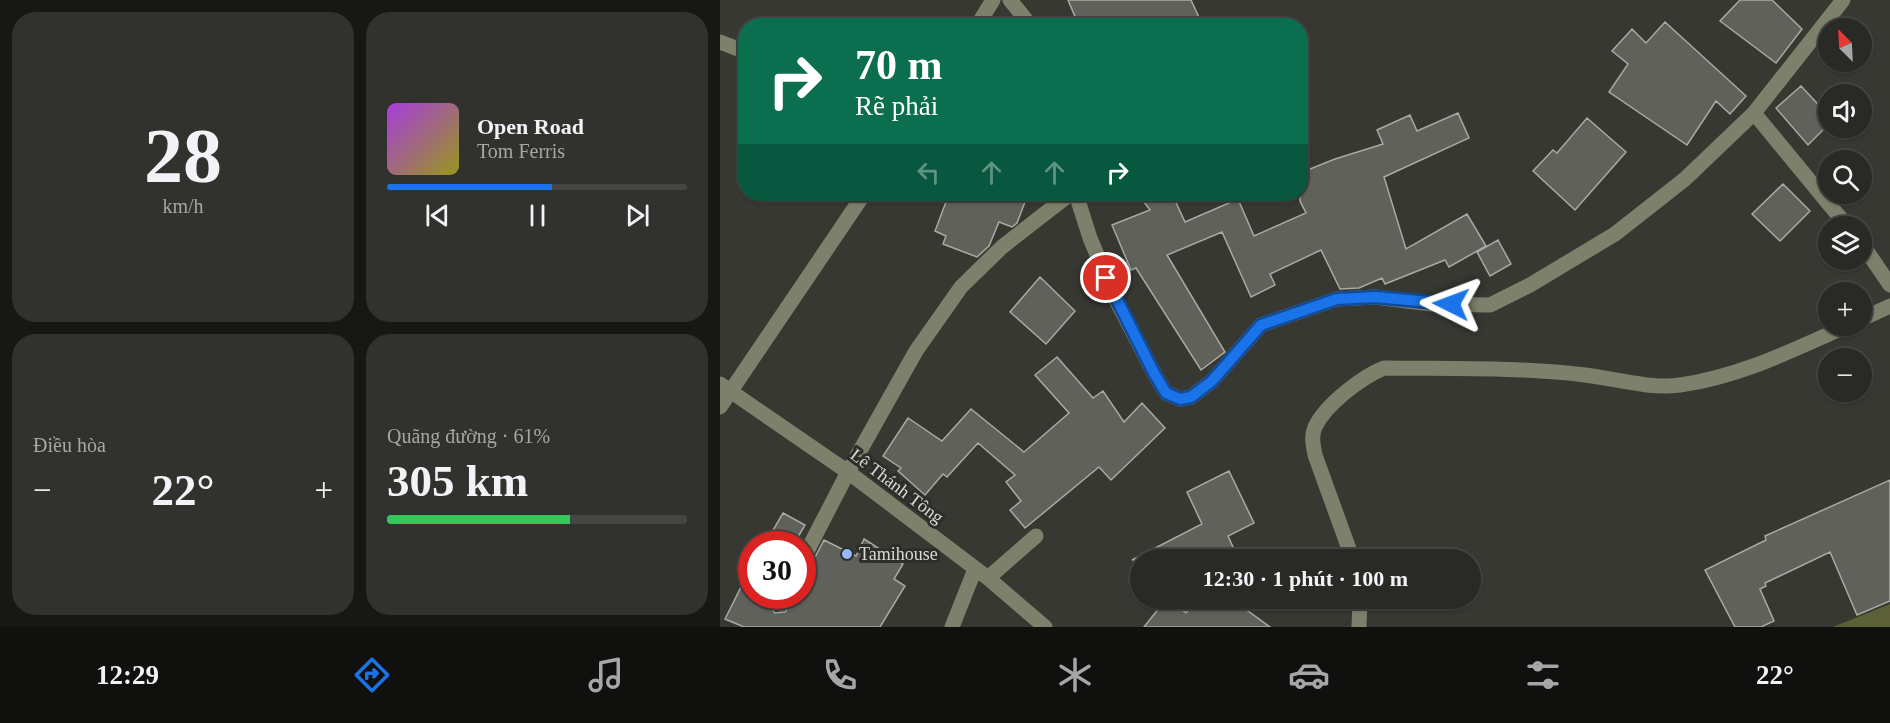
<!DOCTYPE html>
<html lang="vi">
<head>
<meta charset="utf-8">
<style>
	:root { --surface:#292a26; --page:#31322e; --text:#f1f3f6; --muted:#a5a7a7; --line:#454643; --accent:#1a73e8 }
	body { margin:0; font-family:Georgia,serif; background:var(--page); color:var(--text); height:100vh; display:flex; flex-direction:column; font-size:22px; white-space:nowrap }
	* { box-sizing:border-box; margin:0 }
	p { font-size:20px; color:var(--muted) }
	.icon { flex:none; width:33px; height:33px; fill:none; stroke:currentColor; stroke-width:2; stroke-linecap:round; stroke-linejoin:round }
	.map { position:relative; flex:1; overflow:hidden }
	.side { display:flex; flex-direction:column; gap:12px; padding:12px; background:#171715; width:720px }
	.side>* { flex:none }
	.top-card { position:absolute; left:18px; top:18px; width:570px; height:183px; border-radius:24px; box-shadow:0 2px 4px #0004,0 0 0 2px var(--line); background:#0b6e4f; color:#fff; overflow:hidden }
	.needle { width:39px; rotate:336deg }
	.fabs { position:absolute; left:1098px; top:18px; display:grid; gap:12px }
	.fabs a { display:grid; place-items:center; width:54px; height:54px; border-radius:50%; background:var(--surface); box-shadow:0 2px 4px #0004,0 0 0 2px var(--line); font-size:30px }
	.speed { position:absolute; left:18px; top:531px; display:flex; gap:12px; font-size:30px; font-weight:700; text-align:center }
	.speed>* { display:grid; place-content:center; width:78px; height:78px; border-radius:50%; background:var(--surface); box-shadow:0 2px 4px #0004,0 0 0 2px var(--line); line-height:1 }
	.speed .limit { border:9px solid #d22; background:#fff; color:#111 }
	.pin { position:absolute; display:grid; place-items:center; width:51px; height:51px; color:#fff; margin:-26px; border:3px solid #fff; border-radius:50%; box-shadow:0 2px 6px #0007 }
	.me { position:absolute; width:66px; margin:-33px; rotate:273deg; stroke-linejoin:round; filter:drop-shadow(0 0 4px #0008) }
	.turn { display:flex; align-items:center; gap:21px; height:126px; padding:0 18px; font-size:27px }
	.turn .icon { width:78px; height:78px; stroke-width:2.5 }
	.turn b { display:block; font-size:42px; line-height:51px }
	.lanes { display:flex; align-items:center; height:57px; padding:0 18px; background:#0003; justify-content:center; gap:30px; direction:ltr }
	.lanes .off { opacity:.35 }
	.big { font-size:45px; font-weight:800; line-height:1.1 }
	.side .card { flex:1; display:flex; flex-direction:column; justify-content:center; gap:9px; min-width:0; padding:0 21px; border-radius:24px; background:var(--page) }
	.side .dial { align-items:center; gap:0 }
	.dial b { font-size:78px; line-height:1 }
	.song { display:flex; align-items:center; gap:18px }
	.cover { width:72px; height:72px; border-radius:9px; background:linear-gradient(135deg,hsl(280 70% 55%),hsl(60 70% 35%)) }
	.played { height:6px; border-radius:3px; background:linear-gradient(90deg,var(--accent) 55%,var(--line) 55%) }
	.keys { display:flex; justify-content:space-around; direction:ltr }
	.heat { display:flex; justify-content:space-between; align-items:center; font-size:33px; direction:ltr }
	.charge { height:9px; border-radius:4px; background:linear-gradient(90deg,#34c759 61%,var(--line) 0) }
	.side .tiles { flex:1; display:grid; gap:12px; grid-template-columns:repeat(2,1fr) }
	.trip { position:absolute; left:410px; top:549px; width:351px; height:60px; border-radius:30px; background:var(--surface); box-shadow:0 2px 4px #0004,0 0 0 2px var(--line); font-weight:800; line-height:60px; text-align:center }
	.menu { display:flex; height:96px; justify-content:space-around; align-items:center; background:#10110f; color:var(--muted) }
	.menu .icon { width:42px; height:42px }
	.menu .on { color:var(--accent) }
	.menu b { font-size:27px; color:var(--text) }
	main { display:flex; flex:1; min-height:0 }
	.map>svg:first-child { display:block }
	.green { fill:#5b6036 }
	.building { fill:#60615b; stroke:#a9aaa3; stroke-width:1.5 }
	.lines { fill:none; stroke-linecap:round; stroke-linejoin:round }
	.minor { stroke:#7d806b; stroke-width:15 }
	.route-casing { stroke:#114b97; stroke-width:15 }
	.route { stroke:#1a73e8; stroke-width:10 }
	.poi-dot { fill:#94b7fd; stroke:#2d2e29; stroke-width:2 }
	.labels { text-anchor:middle; stroke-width:6; stroke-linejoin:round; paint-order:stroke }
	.street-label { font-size:18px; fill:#d8d9d5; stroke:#2d2e29 }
	.poi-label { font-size:18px; fill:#d8d9d5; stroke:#2d2e29; text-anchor:start }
</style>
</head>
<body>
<main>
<section class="side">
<div class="tiles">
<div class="card dial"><b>28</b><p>km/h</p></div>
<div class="card">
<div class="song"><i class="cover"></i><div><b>Open Road</b><p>Tom Ferris</p></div></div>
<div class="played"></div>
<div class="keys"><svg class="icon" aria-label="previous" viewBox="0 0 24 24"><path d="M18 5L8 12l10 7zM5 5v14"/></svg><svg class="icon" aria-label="pause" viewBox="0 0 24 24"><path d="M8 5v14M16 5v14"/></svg><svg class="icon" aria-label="next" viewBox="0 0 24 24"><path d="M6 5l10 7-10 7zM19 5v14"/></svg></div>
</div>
<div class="card"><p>Điều hòa</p>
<div class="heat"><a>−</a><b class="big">22°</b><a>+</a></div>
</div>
<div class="card"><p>Quãng đường · 61%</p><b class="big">305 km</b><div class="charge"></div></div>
</div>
</section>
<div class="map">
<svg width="1170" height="627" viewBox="0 0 1170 627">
	<rect width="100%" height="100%" fill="#373832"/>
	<path class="green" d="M 1170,604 L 1170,627 L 1113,627 Z"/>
	<path class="building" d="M 348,0 L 471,0 L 483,26 L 359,26 Z
		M 1020,0 L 1052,0 L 1082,29 L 1056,63 L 1000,21 Z
		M 945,22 L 1026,96 L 1010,114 L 996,101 L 967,145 L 889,92 L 908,64 L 892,51 L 912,29 L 926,43 Z
		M 1081,86 L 1108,115 L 1108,125 L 1088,145 L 1056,108 Z
		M 738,113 L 749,138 L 664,177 L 686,249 L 747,214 L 766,246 L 729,267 L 725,260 L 665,284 L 662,278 L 639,288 L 620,289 L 601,250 L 550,274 L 555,285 L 531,297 L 502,232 L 447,255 L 505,352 L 481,370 L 416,268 L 411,270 L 392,225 L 430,210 L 418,194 L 452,194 L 465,222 L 518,199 L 534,236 L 586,213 L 580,201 L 580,173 L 615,159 L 663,144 L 657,130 L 690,115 L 697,131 Z
		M 867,118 L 906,152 L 855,210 L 813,171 L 833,150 L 837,153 Z
		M 1063,184 L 1090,211 L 1060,241 L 1032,214 Z
		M 229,194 L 308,194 L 297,223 L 292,227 L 279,222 L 269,246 L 257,257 L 223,244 L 226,236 L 215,231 Z
		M 778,240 L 791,264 L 770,276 L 757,252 Z
		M 320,277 L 355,311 L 326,344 L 290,312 Z
		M 337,357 L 373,398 L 383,391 L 404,422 L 422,403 L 445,428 L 391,480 L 379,467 L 305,528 L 290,510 L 301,501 L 286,482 L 295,475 L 258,443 L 227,477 L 223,474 L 205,495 L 178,471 L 181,468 L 163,456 L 188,418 L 222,441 L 251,409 L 304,452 L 349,413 L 315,375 Z
		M 509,471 L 534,523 L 508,536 L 513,547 L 489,560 L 412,560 L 482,524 L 467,492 Z
		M 1170,480 L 1170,601 L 1137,615 L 1110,552 L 1045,583 L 1046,586 L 1040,589 L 1054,621 L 1041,627 L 1015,627 L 985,570 L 1046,540 L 1045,536 Z
		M 63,513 L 85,525 L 74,544 L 45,544 Z
		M 144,539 L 183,564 L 174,579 L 185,586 L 160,627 L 24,627 L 5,619 L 21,587 L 32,592 L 32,596 L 51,600 L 51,608 L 55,613 L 65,612 L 76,596 L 82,596 L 82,582 L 104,540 L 136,556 Z
		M 447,598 L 466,613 L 476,598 L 531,598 L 524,608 L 550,627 L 424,627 Z"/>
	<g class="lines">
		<path class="minor" d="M 290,0 L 311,26
			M 257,26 L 273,0
			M 0,42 L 26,52
			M 1034,113 L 1127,226
			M 356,194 L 370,238 L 395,298 L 434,373 L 446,393 L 460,399 L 471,397 L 492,381 L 541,325 L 617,299 L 655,297 L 711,304 L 770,305 L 810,285 L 895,234 L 965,179 L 1034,113 L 1123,0
			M 1142,244 L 1170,285
			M 1142,319 L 1170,306
			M 0,384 L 128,472 L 268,578 L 325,627
			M 0,407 L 144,194
			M 633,560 L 595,455 C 593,445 591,436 595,427 C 606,404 642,377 664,368 C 730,369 799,367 865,375 C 897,379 928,389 960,385 C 1019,377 1073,350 1127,326
			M 82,561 L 128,472 L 196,351 L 241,287 L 282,247 L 350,194
			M 268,578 L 316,536
			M 60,604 L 65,596
			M 232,627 L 255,569
			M 639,627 L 640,598"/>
	</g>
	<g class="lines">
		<g class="route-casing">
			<path id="route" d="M 386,278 L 434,373 L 446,393 L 460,399 L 471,397 L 492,381 L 541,325 L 617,299 L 655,297 L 731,304"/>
		</g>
		<use href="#route" class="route"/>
	</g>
	<circle class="poi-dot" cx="127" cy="554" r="6"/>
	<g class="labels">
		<g class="street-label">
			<text transform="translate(177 486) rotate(37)" y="6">Lê Thánh Tông</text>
		</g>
		<g class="poi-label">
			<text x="139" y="560">Tamihouse</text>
		</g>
	</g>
</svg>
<div class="fabs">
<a><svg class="needle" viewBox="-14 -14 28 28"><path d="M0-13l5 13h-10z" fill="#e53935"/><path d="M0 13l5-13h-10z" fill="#a5a7a7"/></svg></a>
<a><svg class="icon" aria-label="sound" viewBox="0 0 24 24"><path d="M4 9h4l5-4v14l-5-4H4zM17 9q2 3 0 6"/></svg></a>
<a><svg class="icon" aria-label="search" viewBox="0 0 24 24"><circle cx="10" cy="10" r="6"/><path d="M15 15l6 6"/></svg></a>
<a><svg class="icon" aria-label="layers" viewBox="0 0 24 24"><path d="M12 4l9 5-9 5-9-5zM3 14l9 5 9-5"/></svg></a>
<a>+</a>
<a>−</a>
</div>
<div class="speed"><div class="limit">30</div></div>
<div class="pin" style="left:386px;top:278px;background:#d93025"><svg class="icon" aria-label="arrive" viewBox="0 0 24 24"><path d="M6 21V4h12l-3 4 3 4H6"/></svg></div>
<svg class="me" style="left:731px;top:304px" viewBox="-20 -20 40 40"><path d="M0-17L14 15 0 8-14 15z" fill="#1a73e8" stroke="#fff" stroke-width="4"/></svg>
<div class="trip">12:30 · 1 phút · 100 m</div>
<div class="top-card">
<div class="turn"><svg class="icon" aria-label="right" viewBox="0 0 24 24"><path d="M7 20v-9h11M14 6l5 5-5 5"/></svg><div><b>70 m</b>Rẽ phải</div></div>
<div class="lanes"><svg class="icon off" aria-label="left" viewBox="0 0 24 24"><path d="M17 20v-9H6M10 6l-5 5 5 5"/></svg><svg class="icon off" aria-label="ahead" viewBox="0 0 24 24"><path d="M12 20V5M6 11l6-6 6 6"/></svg><svg class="icon off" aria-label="ahead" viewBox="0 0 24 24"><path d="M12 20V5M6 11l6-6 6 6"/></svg><svg class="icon" aria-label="right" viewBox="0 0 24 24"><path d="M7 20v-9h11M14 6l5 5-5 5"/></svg></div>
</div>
</div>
</main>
<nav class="menu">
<b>12:29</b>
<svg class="icon on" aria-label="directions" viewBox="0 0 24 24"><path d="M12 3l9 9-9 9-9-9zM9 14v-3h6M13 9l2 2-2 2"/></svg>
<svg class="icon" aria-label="music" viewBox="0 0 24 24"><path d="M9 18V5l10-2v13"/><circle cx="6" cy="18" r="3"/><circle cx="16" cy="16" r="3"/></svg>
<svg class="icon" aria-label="phone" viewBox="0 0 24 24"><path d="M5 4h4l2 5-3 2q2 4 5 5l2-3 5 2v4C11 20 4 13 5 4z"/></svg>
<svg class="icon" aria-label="climate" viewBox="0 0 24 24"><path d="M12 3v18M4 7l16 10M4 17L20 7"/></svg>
<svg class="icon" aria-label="car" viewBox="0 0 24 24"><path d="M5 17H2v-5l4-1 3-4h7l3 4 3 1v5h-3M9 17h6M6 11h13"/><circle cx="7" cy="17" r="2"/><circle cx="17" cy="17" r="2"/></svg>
<svg class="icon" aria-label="filters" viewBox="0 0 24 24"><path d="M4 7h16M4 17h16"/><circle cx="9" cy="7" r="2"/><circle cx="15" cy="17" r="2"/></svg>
<b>22°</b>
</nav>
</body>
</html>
